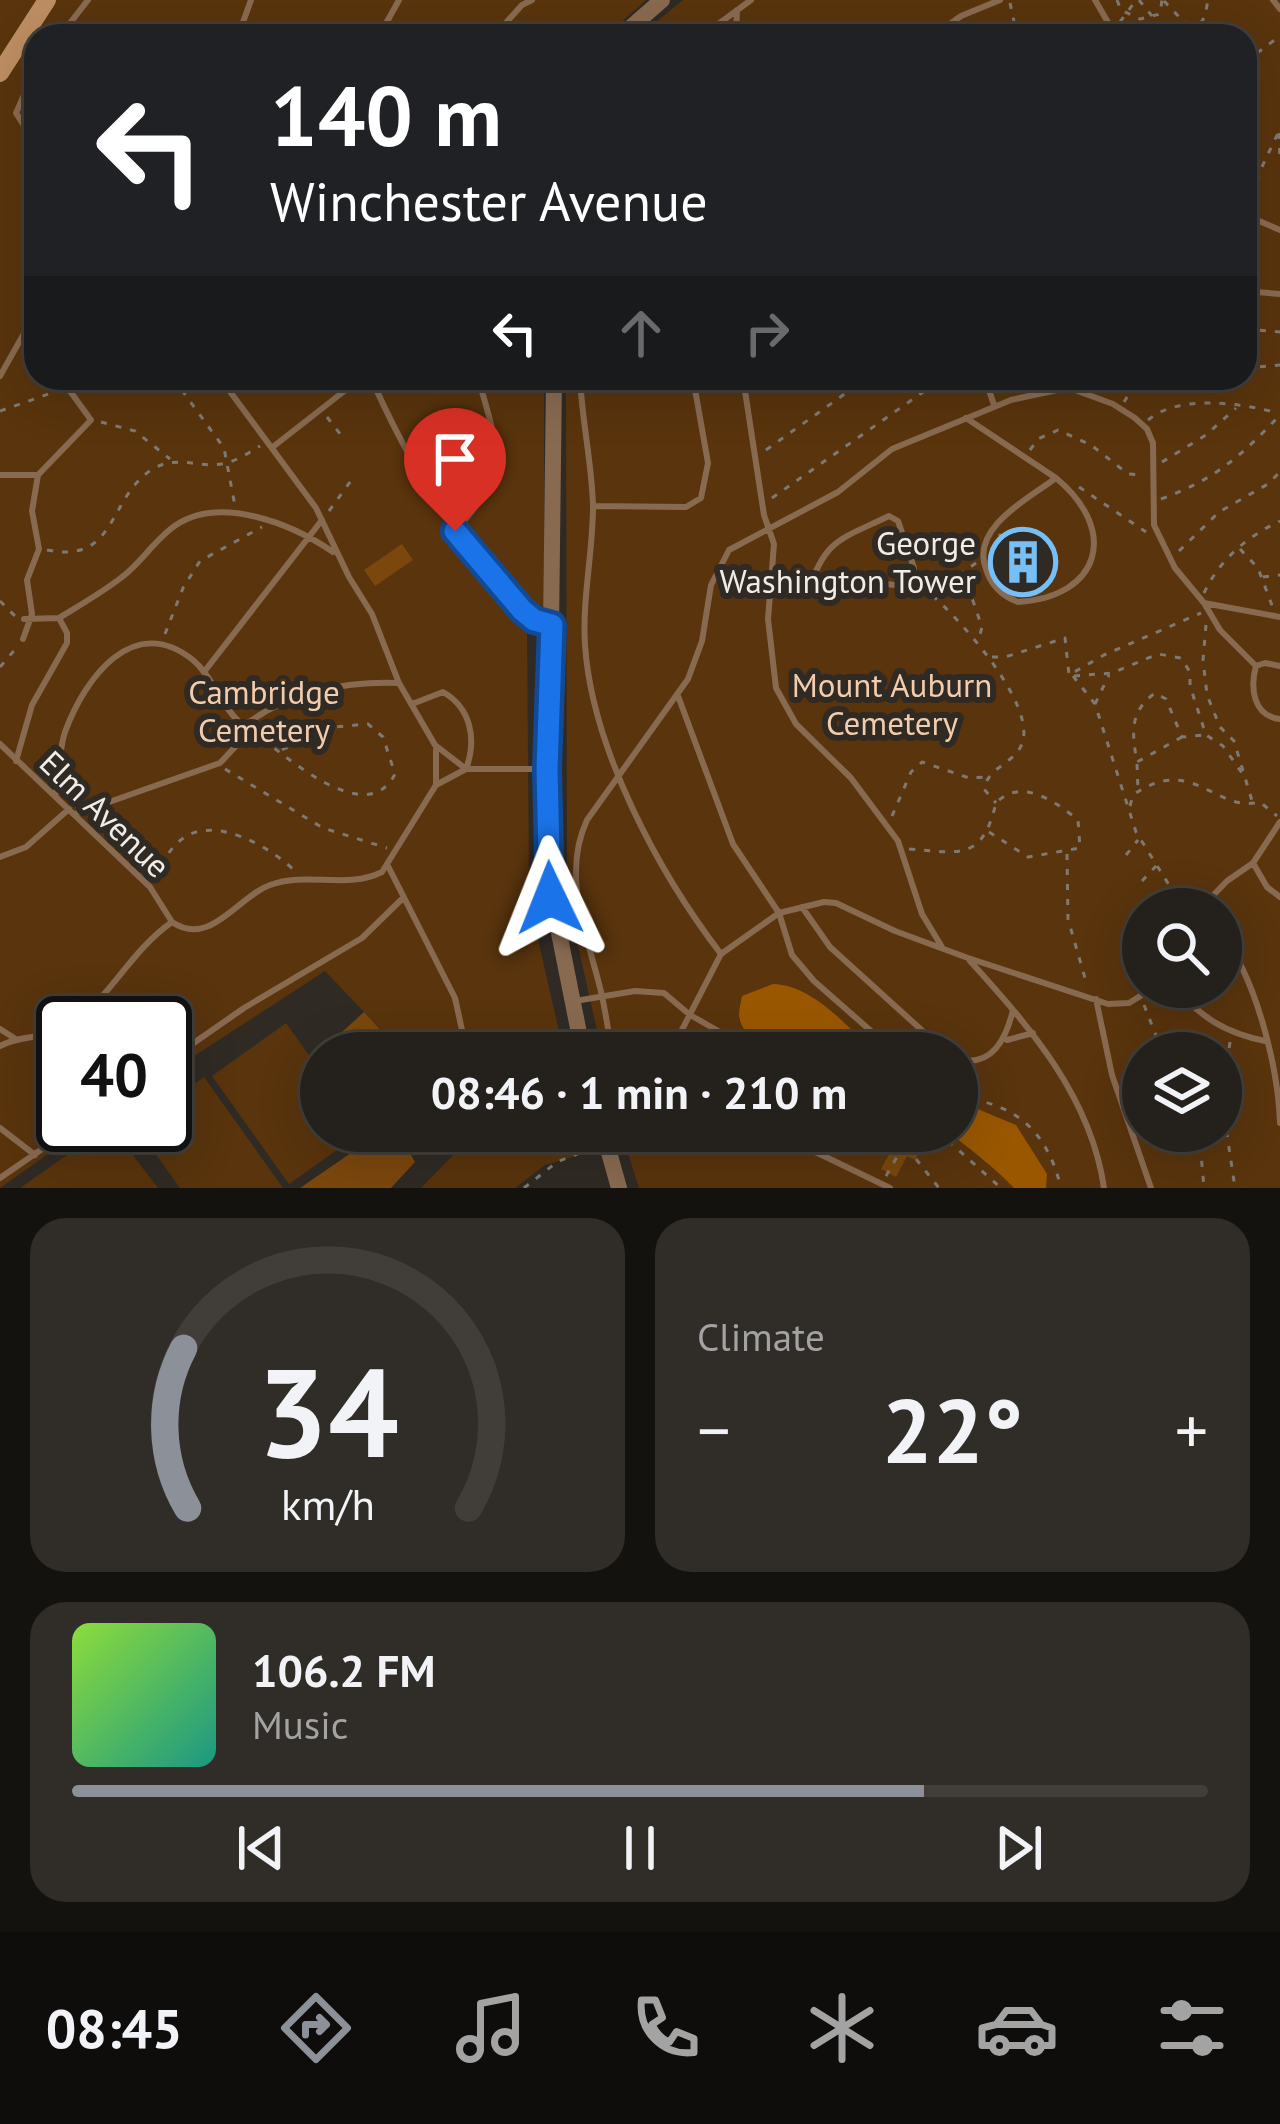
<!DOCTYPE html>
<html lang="en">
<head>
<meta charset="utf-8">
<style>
	:root { --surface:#24201b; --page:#302d28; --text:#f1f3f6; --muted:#a3a3a3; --line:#413e3a; --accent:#8c9099 }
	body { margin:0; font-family:"PT Sans",sans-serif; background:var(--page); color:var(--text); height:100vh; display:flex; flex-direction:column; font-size:45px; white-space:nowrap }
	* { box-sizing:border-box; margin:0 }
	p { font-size:39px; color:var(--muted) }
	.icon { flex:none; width:66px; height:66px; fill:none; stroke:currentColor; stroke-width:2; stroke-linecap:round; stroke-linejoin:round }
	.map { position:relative; height:1188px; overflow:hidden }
	.side { display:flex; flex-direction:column; gap:30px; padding:30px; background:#14120f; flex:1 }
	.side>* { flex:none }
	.hud { position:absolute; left:24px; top:24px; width:1233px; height:366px; border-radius:36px; box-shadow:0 12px 48px #0002,0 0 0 3px var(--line); background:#202124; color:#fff; overflow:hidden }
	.controls { position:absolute; left:1122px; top:888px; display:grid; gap:24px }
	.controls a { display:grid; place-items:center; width:120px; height:120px; border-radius:50%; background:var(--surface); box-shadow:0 12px 48px #0002,0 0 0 3px var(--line); font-size:60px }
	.speed { position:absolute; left:36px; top:996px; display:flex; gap:24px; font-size:60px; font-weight:700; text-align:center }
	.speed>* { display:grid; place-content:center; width:156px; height:156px; border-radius:50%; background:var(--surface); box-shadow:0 12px 48px #0002,0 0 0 3px var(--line); line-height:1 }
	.speed .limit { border:6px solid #111; border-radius:18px; background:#fff; color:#111 }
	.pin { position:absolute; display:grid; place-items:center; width:102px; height:102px; color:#fff; margin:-123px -51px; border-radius:50% 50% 50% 0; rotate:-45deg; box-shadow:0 0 12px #0007 }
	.pin .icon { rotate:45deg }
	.me { position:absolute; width:132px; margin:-66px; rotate:358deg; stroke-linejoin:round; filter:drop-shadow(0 0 9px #0008) }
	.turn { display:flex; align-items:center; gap:42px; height:252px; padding:0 48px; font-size:54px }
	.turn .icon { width:156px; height:156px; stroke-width:2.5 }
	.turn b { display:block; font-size:84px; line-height:102px }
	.lanes { display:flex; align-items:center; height:114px; padding:0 48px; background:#0003; justify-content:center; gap:60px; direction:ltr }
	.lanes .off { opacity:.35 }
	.big { font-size:90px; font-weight:600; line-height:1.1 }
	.side .card { flex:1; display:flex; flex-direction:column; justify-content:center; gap:18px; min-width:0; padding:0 42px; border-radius:36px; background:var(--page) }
	.side .dial { align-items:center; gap:0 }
	.dial svg { height:312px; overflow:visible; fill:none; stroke:var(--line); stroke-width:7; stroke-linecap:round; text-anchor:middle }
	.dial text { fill:var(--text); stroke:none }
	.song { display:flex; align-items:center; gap:36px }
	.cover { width:144px; height:144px; border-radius:18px; background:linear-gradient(135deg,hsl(90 70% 55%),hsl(170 70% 35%)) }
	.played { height:12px; border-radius:6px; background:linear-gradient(90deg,var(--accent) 75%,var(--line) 75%) }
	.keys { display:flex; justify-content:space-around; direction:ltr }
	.heat { display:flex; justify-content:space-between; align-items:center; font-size:66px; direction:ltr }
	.side .tiles { flex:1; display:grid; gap:30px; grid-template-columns:1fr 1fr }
	.card:last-child { grid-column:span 2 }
	.trip { position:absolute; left:300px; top:1032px; width:678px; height:120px; border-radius:60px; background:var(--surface); box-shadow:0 12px 48px #0002,0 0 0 3px var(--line); font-weight:600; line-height:120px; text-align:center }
	.menu { display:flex; height:192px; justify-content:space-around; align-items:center; background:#0e0d0b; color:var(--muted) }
	.menu .icon { width:84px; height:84px }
	.menu .on { color:var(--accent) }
	.menu b { font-size:54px; color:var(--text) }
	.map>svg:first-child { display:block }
	.green { fill:#59340d; fill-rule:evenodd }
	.water { fill:#9a5700 }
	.building { fill:#7b470d }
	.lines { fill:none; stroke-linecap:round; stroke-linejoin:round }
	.path { stroke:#7f7974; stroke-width:3; stroke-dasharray:6 9; stroke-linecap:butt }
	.service { stroke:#886a50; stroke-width:6 }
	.tertiary { stroke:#886a50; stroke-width:16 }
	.secondary { stroke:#bd8d62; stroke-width:18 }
	.route-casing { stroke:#114b97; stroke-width:30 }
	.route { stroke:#1a73e8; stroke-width:21 }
	.labels { text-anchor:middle; stroke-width:12; stroke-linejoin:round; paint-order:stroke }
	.poi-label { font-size:33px; fill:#f0ece8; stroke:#302a24; text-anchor:end }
	.park-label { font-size:33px; fill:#f2ccac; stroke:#302a24 }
	.street-label { font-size:33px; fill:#f0ece8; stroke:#302a24 }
</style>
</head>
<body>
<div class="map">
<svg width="1280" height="1188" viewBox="0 0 1280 1188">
	<rect width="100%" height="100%" fill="#302a24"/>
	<path class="green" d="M 0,0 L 646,0 L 606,36 L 36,36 L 36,378 L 544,378 L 544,605 L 523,619 L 527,624 L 529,884 L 535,926 L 564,1053 L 403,1053 L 325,971 L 165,1075 L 165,1023 L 63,1023 L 63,1125 L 89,1125 L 0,1188 Z
		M 683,0 L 1280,0 L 1280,1188 L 639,1188 L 621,1131 L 957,1131 L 957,1053 L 602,1053 L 567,896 L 566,378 L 1245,378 L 1245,36 L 639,36 ZM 1143,909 L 1221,909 L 1221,987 L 1143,987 ZM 1143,1053 L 1221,1053 L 1221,1131 L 1143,1131 Z
		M 286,1023 L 321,1072 L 321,1131 L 364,1131 L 289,1184 L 212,1076 Z
		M 204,1077 L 283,1188 L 180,1188 L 136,1126 L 165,1125 L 165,1105 Z
		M 110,1125 L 158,1188 L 20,1188 Z
		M 454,1131 L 581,1131 L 587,1153 L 545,1165 L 515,1188 L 421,1188 L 459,1149 Z"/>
	<path class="water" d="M 773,984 C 813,985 848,1027 875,1053 C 843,1053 744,1063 739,1015 C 739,1009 741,1002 742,996 Z
		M 968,1105 L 1016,1125 L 1047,1174 L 1046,1188 L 1014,1188 C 993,1166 971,1150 947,1131 L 957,1131 L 957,1107 Z"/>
	<path class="building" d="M 402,544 L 413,560 L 375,586 L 364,570 Z
		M 364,1012 L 402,1053 L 319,1053 Z
		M 383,1131 L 397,1131 L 415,1162 L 391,1188 L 300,1188 Z
		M 891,1131 L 928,1134 L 915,1160 L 907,1156 L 896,1177 L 881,1169 L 892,1149 L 884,1145 Z"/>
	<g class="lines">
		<path class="path" d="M 1117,0 L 1121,10 L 1140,19 L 1160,14 L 1162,0
			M 1139,0 L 1152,16
			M 1164,1 L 1183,21 L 1217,36
			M 1010,3 L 1017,36
			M 1120,22 L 1136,0
			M 1193,36 L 1205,16 L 1208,0
			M 1245,62 L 1280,36
			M 1279,133 L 1280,160
			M 1256,211 L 1259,173 L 1280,129
			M 1245,329 L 1280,332
			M 1245,368 L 1280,365
			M 173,378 L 224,448 L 235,506
			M 1124,402 L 1139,378
			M 0,411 L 60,390
			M 327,417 L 341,435
			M 1148,420 C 1179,394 1240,403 1278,413
			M 101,422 L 135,431 L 170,459
			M 766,450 L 867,378
			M 1030,450 L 1038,439 L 1058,430 L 1091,445 L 1128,474 L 1143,475
			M 1162,462 L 1206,435 L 1236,408
			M 1079,487 L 1146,532
			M 772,498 L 943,378
			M 1161,499 C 1216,479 1241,456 1280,415
			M 329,511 L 353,478
			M 999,534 L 1019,558
			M 1240,549 L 1258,568 L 1273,608
			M 47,550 C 117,564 107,500 151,470 C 177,453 200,470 226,463 C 238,460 250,452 260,446
			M 1179,551 L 1219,512 L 1268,484 L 1280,472
			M1014 563a9 9 0 1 1 18 0a9 9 0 1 1-18 0Z
			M 976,563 L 963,572 L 982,627 L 979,638
			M 1028,570 L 1043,590
			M 1263,577 L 1280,575
			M 1000,580 L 1016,569
			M 921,586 C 951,608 1044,709 1020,748 C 1010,765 988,768 984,789 L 996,803
			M 1204,593 C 1220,559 1248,536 1280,521
			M 0,601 L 16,617
			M 1206,625 L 1203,660 L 1207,695 L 1220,727 L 1234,741 L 1253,804
			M 165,634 L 183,588 L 200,561 L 262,527
			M 992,657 L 1005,657 L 1065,638 L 1069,675 L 1104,655 L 1201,613
			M 0,667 L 18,646
			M 1073,676 L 1095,704 L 1136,832 L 1184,909
			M 1074,676 L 1112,673 L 1158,654 L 1181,658 L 1190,672 L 1190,686 L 1206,735 L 1223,746 L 1247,780
			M 1095,704 L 1109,675
			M 251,730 C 280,751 366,832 395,774 L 383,737 L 368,724 L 334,727 L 279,751
			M 1182,737 L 1137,762 C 1132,733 1129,712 1155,693 L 1166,699 L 1182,737 L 1205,735
			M 1137,764 L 1138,790
			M 225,769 L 323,828 L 387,848
			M 1130,806 L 1133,795 C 1192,753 1216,814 1260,802 L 1277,816
			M 892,816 L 911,772 L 922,762 L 969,778 L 985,777
			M 989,832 L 1028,857 L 1080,848 L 1078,820 C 1056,802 1023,778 998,801
			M 909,849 C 961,853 982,861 996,803
			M 1067,854 L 1068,919 L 1087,985
			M 1126,855 L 1138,840
			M 154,879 C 162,865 169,848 182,839 C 215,814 272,848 296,872
			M 1142,881 L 1156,866
			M 1144,1005 L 1163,1053
			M 1230,1042 L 1222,1101 L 1235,1188
			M 957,1097 C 1015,1103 1047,1130 1061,1188
			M 851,1131 L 884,1143
			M 937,1131 L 1001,1188
			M 1199,1131 L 1204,1188
			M 916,1159 L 939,1188
			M 886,1176 L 912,1131
			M 524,1188 L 557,1162 L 587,1150"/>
		<path class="service" d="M 1095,0 L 1116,36
			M 1273,0 L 1280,9
			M 60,36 L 88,0
			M 238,36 L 251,0
			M 379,36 L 399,0
			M 494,36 L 522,5 L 532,0
			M 702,36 L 751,0
			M 736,36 L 737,10
			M 933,36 L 961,16 L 1000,0
			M 36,68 L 16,113 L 36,144
			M 1245,215 L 1280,230
			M 1245,291 L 1280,294
			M 0,376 L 36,312
			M 220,378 L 316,508 L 349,577 L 372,614 L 399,683 L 435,745 L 466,769 L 547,769
			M 371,378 C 406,456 438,510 493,576 C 509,595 523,617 548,624
			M 580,378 C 582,421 592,464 593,506 C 593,553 582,598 585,645 C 592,748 658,872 721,954
			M 743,378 L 764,515 L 774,544 L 768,619 L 776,688 L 796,724 L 851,778 L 898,841 L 922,914 L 942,947
			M 985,378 L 994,405
			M 966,418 L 1056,478 C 1029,498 970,528 986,569 C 991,585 1002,596 1018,602 C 1100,597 1120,531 1056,478
			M 274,446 L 361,378
			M 0,475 L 38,475
			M 593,506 L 686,507 L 701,498 L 708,463 L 693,378
			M 455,531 C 509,473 499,449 478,378
			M 768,592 C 804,598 831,586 866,583 C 883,581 898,589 914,583 L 914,568 L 898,521 L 889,516 C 839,540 825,539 807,594
			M 1204,603 L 1220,630 L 1256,666
			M 24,619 L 59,618
			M 23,639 L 32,614 L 27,580 L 39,549 L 32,511 L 38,475 L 91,420 L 67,387 L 65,378
			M 1256,666 C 1250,688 1253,716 1280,719
			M 1256,666 L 1265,663 L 1280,666
			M 204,672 L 322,520
			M 678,696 L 733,844 L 779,913 L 792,955 L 814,981 L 896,1053
			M 412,704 L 443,692 C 471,708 477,739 466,769 L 436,785
			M 244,726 C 286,692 347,681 399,683
			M 0,744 L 150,887 L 172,922
			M 16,761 L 32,705 L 67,643 L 67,633 L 59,618 C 80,605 103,592 122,577 C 142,562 155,539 176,525 C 221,495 292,524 333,552
			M 55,796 C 61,775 58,752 65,732 C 85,678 133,612 193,660 C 214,678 221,708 244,726
			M 75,814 L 220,763 L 235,747 L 244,726
			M 0,857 L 26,847 L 69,809
			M 1253,863 L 1267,887 L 1280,897
			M 388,866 L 455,998 L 467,1053
			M 802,907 L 830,947 L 947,1053
			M 1200,909 L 1227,881 L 1253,863 L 1280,822
			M 172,922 C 210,948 237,897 270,885 C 307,871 346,890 382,872 L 436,785 L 436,749
			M 1221,934 C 1256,977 1278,1067 1280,1123
			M 970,961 C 1030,1027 1091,1097 1104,1188
			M 1175,987 C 1201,1018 1226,1033 1265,1041
			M 1096,999 L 1112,1075 L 1151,1188
			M 575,1001 L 635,991 L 664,993 L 690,1015 L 757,1053
			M 74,1023 C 112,994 132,950 172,922
			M 0,1029 L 14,1038
			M 1007,1040 L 1033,1033
			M 0,1046 C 20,1035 42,1039 63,1029
			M 612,1053 C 609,1034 606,1015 602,996 C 589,938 560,878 587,820 L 688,679 L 702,641 L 711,585 L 729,550 L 838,492 L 892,449 L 1011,400 L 1057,390 L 1075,390 L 1113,404 L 1135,418 L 1147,429 L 1153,443 L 1154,525 L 1175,568 L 1204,603 L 1280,617
			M 670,1053 L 721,954 L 779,913 L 824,902 L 836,903 L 895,931 L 968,958 L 1108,1004 L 1129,1003 L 1155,987
			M 957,1059 C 992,1068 1006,1039 1013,1010
			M 165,1063 L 244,1008 L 362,938 L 403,898
			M 0,1128 L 35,1155
			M 772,1131 L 890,1188
			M 0,1178 L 77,1125"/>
		<path class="tertiary" d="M 621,36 L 662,0
			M 554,378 L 548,878 L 583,1053
			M 603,1131 L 619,1188"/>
		<path class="secondary" d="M 0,73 L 47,0"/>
	</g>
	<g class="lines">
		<g class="route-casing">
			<path id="route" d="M 455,531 L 522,610 L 534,620 L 552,625 L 547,769 L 550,898"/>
		</g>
		<use href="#route" class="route"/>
	</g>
	<defs>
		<g id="building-ring" transform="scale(3.45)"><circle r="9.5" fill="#302a24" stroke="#76c0f7" stroke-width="1.5"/><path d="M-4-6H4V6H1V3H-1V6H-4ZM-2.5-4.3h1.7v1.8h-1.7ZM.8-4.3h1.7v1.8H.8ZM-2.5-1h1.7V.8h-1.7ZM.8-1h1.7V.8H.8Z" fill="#76c0f7"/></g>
	</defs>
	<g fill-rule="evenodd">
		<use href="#building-ring" x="1023" y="562"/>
	</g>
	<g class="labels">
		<g class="poi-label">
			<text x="976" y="555">George<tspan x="976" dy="38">Washington Tower</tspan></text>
		</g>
		<g class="park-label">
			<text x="892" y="697">Mount Auburn<tspan x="892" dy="38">Cemetery</tspan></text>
			<text x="264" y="704">Cambridge<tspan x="264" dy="38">Cemetery</tspan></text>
		</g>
		<g class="street-label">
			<text transform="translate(105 814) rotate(44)" y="12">Elm Avenue</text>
		</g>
	</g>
</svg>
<div class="controls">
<a><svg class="icon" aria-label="search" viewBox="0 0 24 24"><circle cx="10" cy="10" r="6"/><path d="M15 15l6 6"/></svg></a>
<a><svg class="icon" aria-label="layers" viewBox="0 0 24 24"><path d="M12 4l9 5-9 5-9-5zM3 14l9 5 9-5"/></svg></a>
</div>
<div class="speed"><div class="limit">40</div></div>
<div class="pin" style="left:455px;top:531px;background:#d93025"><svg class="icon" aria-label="arrive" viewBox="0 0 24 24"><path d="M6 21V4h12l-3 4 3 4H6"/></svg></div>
<svg class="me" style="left:550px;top:898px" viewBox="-20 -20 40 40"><path d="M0-17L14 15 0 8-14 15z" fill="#1a73e8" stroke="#fff" stroke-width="4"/></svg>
<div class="trip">08:46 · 1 min · 210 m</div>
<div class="hud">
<div class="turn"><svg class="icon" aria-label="left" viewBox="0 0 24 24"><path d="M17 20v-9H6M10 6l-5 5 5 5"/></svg><div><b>140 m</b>Winchester Avenue</div></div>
<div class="lanes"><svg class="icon" aria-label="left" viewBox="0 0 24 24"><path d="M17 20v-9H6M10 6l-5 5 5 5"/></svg><svg class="icon off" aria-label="ahead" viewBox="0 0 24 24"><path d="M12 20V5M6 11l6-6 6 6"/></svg><svg class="icon off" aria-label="right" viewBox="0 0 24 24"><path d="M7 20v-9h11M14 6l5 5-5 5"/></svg></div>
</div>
</div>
<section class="side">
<div class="tiles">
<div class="card dial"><svg viewBox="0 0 100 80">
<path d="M14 69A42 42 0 1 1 86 69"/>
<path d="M14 69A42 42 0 0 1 13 28" stroke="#8c9099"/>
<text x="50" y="56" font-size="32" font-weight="700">34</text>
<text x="50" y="72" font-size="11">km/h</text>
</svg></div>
<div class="card"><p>Climate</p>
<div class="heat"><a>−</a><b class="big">22°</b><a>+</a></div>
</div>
<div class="card">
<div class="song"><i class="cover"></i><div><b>106.2 FM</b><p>Music</p></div></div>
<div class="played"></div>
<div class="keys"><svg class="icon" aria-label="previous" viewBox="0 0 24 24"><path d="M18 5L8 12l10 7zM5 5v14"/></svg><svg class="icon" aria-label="pause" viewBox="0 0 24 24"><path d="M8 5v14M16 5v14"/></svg><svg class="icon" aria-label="next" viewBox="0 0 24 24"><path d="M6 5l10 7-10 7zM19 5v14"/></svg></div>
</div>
</div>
</section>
<nav class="menu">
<b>08:45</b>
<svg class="icon on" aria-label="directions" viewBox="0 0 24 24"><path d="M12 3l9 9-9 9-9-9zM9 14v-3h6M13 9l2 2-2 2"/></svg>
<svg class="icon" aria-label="music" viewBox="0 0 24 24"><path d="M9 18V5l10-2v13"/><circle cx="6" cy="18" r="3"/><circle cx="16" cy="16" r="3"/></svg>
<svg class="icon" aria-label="phone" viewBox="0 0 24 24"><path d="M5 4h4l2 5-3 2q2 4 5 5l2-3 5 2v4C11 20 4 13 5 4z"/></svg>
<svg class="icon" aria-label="climate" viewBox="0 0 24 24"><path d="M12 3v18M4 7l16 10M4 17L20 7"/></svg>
<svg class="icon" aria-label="car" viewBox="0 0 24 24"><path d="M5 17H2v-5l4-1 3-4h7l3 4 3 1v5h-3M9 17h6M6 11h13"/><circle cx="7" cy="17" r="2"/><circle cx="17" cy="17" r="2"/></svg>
<svg class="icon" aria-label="filters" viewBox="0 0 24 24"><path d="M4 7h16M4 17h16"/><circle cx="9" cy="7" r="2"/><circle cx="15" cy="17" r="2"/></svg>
</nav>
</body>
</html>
